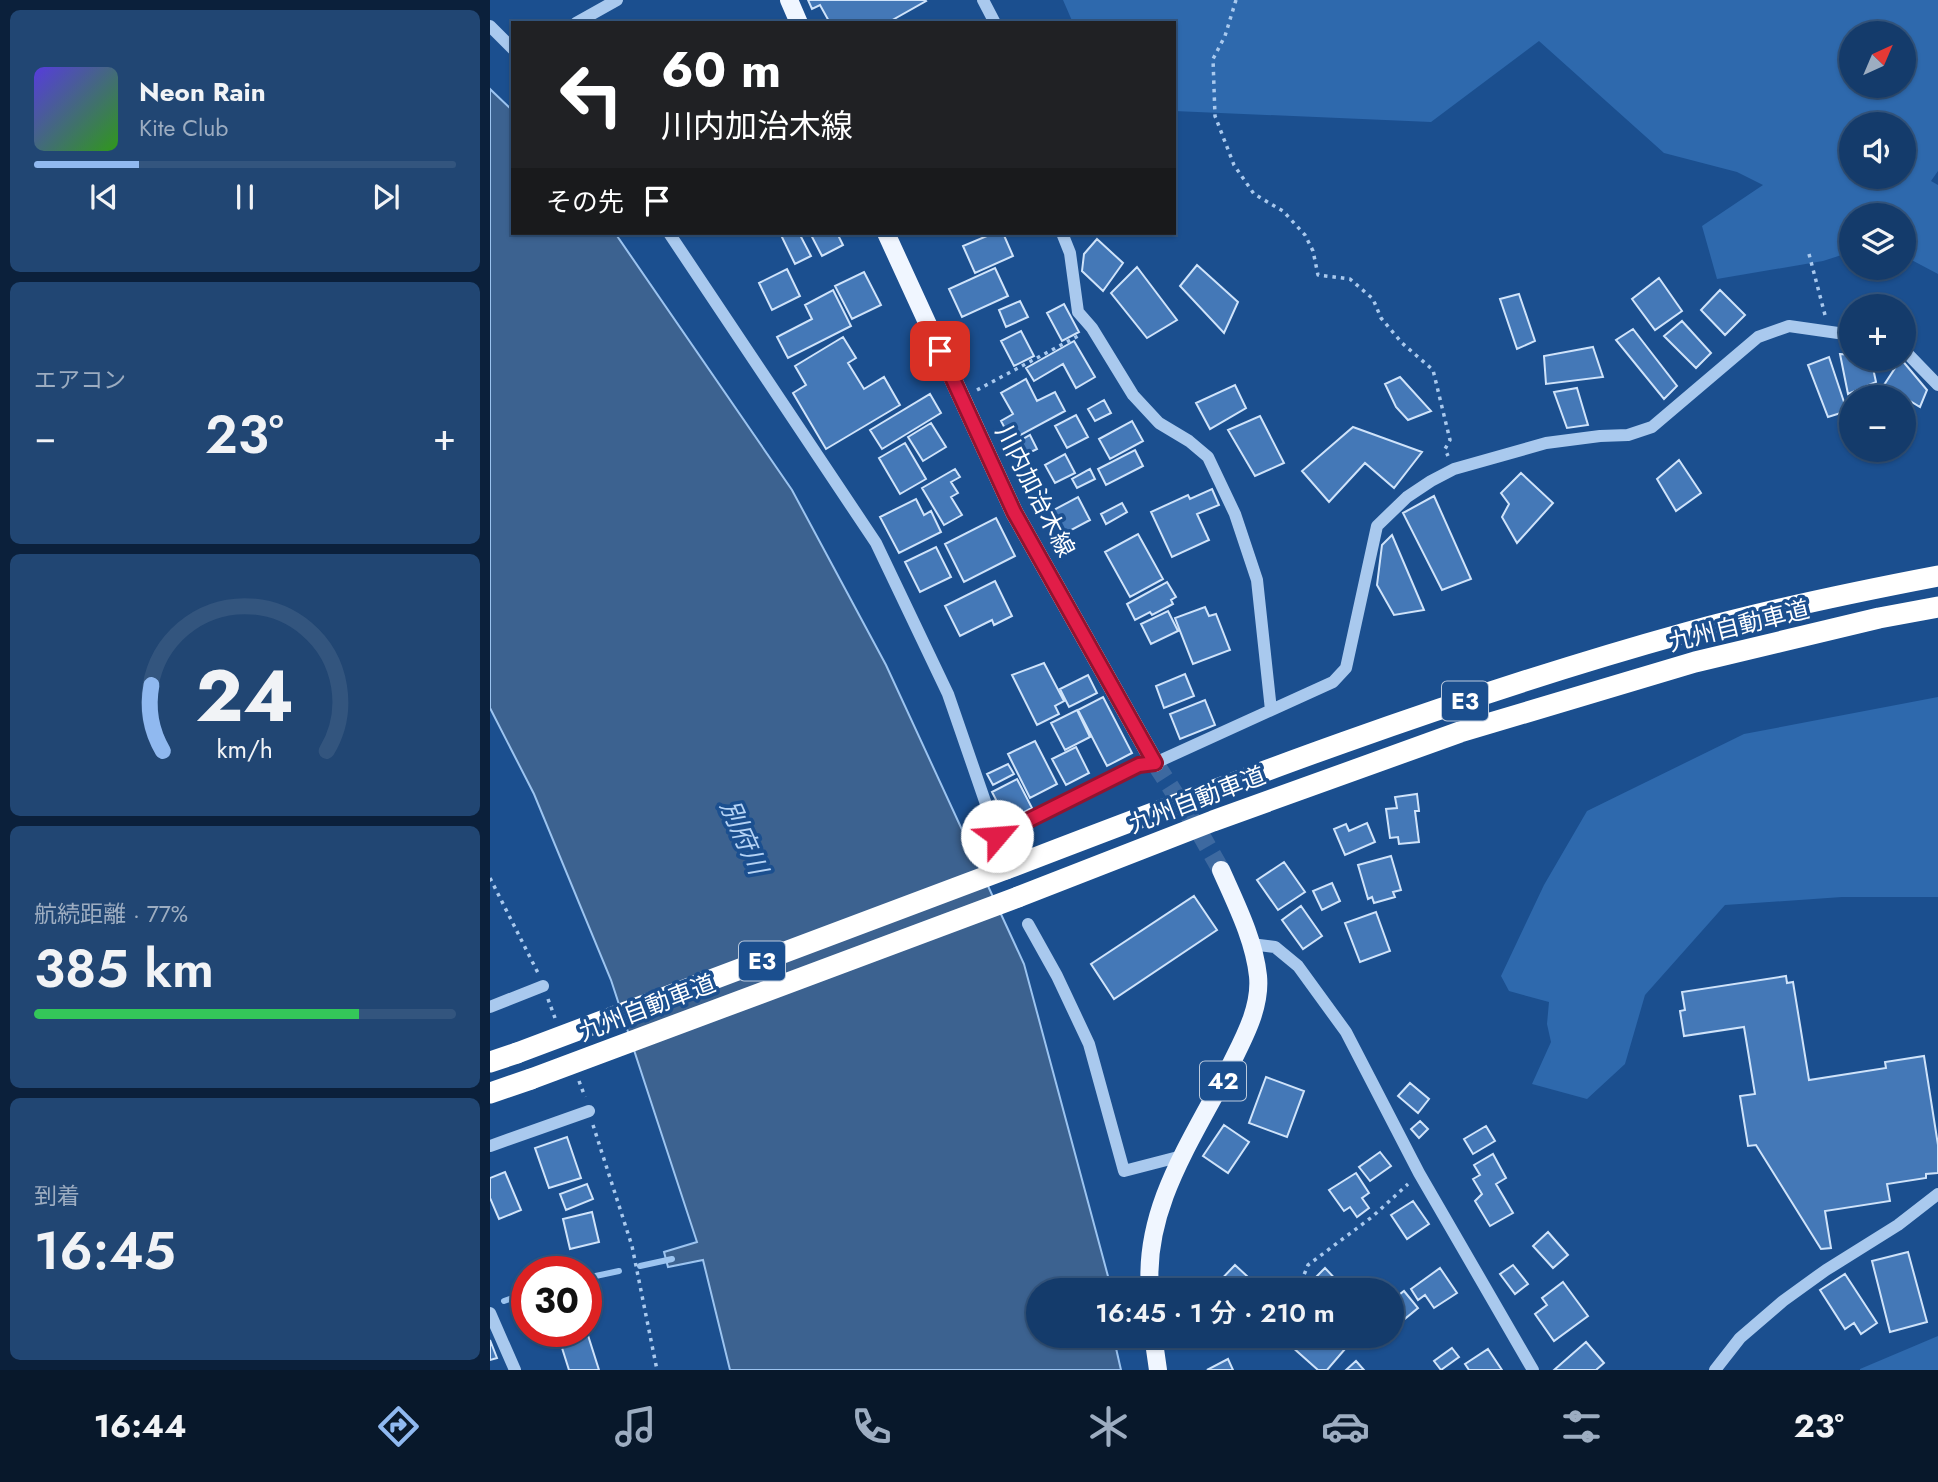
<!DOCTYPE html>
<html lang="ja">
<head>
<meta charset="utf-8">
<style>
	:root { --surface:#143b6b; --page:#214673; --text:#f1f3f6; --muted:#9dadc1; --line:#33557e; --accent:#90b9f0 }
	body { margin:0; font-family:Jost,"Noto Sans JP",sans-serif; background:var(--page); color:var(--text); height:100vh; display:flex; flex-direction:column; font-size:26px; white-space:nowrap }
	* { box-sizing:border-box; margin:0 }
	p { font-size:23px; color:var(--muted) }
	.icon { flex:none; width:38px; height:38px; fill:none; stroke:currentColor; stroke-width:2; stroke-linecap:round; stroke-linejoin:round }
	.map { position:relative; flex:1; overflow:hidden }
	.drawer { display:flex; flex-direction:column; gap:10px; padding:10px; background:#0b203b; width:490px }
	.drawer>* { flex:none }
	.banner { position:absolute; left:21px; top:21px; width:665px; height:214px; border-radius:0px; box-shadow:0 2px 5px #0004,0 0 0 2px var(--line); background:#202124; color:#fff; overflow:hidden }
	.needle { width:46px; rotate:44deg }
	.fabs { position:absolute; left:1349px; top:21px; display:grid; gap:14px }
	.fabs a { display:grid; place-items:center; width:77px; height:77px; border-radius:50%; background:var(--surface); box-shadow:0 2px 5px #0004,0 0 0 2px var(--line); font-size:35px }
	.speed { position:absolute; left:21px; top:1256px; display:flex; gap:14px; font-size:35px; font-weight:700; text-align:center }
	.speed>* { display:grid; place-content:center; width:91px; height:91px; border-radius:50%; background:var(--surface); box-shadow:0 2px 5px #0004,0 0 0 2px var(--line); line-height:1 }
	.speed .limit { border:10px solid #d22; background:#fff; color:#111 }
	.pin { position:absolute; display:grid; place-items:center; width:60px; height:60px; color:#fff; margin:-30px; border-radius:14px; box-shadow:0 4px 10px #0006 }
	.me { position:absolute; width:77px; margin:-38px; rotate:63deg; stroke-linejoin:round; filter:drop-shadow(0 0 5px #0008) }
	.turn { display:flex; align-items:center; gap:24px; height:147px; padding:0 35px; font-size:32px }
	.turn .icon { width:91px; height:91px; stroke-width:2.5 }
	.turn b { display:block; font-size:49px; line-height:60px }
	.then { display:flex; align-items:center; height:66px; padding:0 35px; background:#0003; gap:14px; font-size:26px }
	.big { font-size:52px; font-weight:600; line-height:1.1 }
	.drawer .widget { flex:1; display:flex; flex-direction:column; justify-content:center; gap:10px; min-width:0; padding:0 24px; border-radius:10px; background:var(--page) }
	.drawer .dial { align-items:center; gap:0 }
	.dial svg { height:182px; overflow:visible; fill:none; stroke:var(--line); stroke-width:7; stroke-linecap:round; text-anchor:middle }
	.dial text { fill:var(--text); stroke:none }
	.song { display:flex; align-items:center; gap:21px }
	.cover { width:84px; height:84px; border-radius:10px; background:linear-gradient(135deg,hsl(250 70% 55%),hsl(110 70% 35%)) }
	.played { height:7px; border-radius:4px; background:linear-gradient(90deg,var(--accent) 25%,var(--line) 25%) }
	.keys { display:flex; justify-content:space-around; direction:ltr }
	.heat { display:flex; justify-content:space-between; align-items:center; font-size:38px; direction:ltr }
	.charge { height:10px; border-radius:5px; background:linear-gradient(90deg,#34c759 77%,var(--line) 0) }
	.trip { position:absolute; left:536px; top:1278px; width:378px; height:70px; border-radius:35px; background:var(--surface); box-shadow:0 2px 5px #0004,0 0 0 2px var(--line); font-weight:600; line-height:70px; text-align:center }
	.tabs { display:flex; height:112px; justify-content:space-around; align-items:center; background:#08182b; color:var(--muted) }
	.tabs .icon { width:49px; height:49px }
	.tabs .current { color:var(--accent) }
	.tabs b { font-size:32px; color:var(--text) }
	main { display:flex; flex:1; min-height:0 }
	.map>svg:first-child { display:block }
	.green { fill:#2e69ad; fill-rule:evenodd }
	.water { fill:#3c6290; stroke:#9cc4f0; stroke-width:2 }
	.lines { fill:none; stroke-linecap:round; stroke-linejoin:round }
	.stream { stroke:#9cc4f0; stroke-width:6 }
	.building { fill:#4478b7; stroke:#cfe3fa; stroke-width:2 }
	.major-tunnel { stroke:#3d69a0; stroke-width:18; stroke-dasharray:18 9; stroke-linecap:butt }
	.path { stroke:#a9c9ee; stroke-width:3.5; stroke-dasharray:3.5 5; stroke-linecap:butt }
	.minor { stroke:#a9c9ee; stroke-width:12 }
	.major { stroke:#f0f6ff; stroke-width:18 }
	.highway { stroke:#fff; stroke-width:21 }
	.highway-bridge { stroke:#fff; stroke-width:21 }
	.route-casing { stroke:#92132f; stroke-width:18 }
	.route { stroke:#e11d48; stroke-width:12 }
	.labels { text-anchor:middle; stroke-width:7; stroke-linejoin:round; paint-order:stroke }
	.shield { fill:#1b4f8f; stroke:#bbcadd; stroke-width:2 }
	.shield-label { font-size:23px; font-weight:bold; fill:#fff }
	.street-label { font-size:24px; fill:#fff; stroke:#1b4f8f }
	.water-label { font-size:26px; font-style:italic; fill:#b5d3f5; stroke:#1b4f8f }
</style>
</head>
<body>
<main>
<section class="drawer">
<div class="widget">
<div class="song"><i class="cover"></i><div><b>Neon Rain</b><p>Kite Club</p></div></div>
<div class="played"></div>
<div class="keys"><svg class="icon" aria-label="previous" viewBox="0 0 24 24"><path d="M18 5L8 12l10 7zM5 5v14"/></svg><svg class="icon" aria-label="pause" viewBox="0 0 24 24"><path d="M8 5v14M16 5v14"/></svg><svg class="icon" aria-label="next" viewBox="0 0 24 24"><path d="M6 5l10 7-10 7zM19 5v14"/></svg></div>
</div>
<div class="widget"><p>エアコン</p>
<div class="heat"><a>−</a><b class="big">23°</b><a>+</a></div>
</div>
<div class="widget dial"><svg viewBox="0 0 100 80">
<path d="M14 69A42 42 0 1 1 86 69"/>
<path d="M14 69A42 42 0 0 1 9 40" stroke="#90b9f0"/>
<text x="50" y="56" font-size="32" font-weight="700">24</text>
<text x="50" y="72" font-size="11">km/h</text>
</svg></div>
<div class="widget"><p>航続距離 · 77%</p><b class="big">385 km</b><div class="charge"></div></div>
<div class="widget"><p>到着</p><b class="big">16:45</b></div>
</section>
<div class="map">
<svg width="1448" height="1370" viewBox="0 0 1448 1370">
	<rect width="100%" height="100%" fill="#1b4f8f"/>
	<path class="green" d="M 573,0 L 1448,0 L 1448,171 L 1441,181 L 1448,185 L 1448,274 L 1414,256 L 1414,215 L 1362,215 L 1361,252 L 1333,261 L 1227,279 L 1212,226 L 1273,185 L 1247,172 L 1174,153 L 1049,41 L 941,122 L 684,111 L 684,23 L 583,23 ZM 1362,33 L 1414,33 L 1414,86 L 1362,86 ZM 1362,124 L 1414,124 L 1414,177 L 1362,177 Z
		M 1448,697 L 1448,897 L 1352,897 L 1235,905 L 1155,995 L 1135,1064 L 1097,1099 L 1042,1084 L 1061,1042 L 1057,1024 L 1059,1002 L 1019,991 L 1011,976 L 1054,885 L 1097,811 L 1254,734 Z
		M 1448,1336 L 1448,1370 L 1370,1370 L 1370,1369 Z"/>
	<path class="water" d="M 0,89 L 23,111 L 23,233 L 125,233 L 302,490 L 396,665 L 534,964 L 619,1280 L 619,1290 L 548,1290 L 548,1335 L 623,1335 L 631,1370 L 240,1370 L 213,1260 L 178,1267 L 174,1252 L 207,1242 L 121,980 L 44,794 L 0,708 Z"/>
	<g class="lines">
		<path class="stream" d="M 150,1266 L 182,1259
			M 96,1278 L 129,1271
			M 14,1301 L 37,1293"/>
	</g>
	<path class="building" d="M 318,0 L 435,0 L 436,1 L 397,23 L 340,23 L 330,5 L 322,9 Z
		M 290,233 L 309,233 L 321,256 L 305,264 Z
		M 320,233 L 347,233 L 353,245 L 332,256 Z
		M 504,233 L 513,233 L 523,256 L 485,273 L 473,246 Z
		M 607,239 L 633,263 L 613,291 L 592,271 L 594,254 Z
		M 707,265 L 748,302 L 734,333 L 690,286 Z
		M 647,267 L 687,320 L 657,338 L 621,293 Z
		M 505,268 L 518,296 L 472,317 L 459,289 Z
		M 297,269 L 310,296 L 282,310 L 269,283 Z
		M 374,272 L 391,305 L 362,319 L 345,286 Z
		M 1169,278 L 1192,311 L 1165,330 L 1142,299 Z
		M 343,290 L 361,326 L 298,358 L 287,337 L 322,319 L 315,305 Z
		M 1230,290 L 1255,315 L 1235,335 L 1211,310 Z
		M 1029,294 L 1045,341 L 1027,349 L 1010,299 Z
		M 530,301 L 538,317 L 516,327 L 509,310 Z
		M 574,304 L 589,332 L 572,341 L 557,313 Z
		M 1192,321 L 1221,353 L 1206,368 L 1174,336 Z
		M 1143,329 L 1187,386 L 1174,399 L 1126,340 Z
		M 531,331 L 544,356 L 524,366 L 511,341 Z
		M 353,337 L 366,358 L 358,363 L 374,389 L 394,377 L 410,405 L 336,449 L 303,393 L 316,385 L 305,366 Z
		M 584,341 L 605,377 L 586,388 L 573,364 L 544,381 L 536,368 Z
		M 1103,347 L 1113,377 L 1056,384 L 1054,356 Z
		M 1350,354 L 1362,355 L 1362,359 L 1381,359 L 1386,382 L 1358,394 Z
		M 1339,357 L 1357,411 L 1338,417 L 1318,365 Z
		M 1411,359 L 1437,390 L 1430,407 L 1394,385 Z
		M 910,377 L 941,411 L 918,420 L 906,407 L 895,384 Z
		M 536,379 L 547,401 L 565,392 L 575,411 L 521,440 L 511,421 L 523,414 L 511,393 Z
		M 745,385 L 756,408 L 720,429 L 706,403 Z
		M 1087,388 L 1098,425 L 1077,428 L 1064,392 Z
		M 440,394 L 451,413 L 392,449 L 380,430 Z
		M 614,400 L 621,413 L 605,421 L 598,409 Z
		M 586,415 L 598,437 L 577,448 L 565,426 Z
		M 770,416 L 794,463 L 765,476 L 738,430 Z
		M 642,421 L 653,441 L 620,459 L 609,439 Z
		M 441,423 L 456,447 L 433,461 L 418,437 Z
		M 863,427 L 932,452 L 904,488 L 875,463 L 839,502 L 812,471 Z
		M 540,435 L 547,449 L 531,457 L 524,444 Z
		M 415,443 L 436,479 L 410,494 L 389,458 Z
		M 645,450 L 653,466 L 616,485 L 608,469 Z
		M 575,454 L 585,473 L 565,483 L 555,465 Z
		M 1189,460 L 1211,493 L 1186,511 L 1167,479 Z
		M 465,469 L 470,477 L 461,482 L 468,493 L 461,497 L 472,515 L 454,525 L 432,488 Z
		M 600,469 L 605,479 L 587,488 L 582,479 Z
		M 1031,473 L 1063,503 L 1027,543 L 1012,517 L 1019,504 L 1011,493 Z
		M 722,489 L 729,505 L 707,514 L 719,540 L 682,557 L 661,512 L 698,495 L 700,499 Z
		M 944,496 L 981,579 L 952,590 L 913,513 Z
		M 588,497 L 600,520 L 572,535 L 560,512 Z
		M 426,499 L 434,515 L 441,511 L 451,532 L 409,553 L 390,517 Z
		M 632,503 L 637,512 L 616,524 L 611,514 Z
		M 506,518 L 525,556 L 474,582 L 455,544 Z
		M 648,534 L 673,579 L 640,597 L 615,552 Z
		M 902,535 L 934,610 L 904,615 L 887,585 L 892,545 Z
		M 446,547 L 461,577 L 430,592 L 415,562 Z
		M 505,581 L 522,616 L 504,625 L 502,620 L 470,636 L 455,606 Z
		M 677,582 L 686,597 L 681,600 L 683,604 L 662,615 L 660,612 L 645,620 L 637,604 Z
		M 715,607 L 719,616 L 726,614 L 740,650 L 703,664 L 685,618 Z
		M 678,611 L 688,631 L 661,644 L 651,624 Z
		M 554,663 L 574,701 L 565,706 L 569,714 L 547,725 L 522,675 Z
		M 695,674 L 704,696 L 674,708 L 666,686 Z
		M 598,675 L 607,693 L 579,707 L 570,689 Z
		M 613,697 L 642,753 L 617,766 L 588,710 Z
		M 715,700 L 725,725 L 690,739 L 680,714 Z
		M 587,710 L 600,737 L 575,750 L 561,723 Z
		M 545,741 L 567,784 L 540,798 L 518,754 Z
		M 586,747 L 599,773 L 576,785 L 562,759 Z
		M 518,764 L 524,774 L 503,785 L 497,774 Z
		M 527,779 L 542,808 L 517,821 L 502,792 Z
		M 927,794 L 929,811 L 925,811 L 929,842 L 909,844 L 908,837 L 900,838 L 896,809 L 907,808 L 905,797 Z
		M 877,823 L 885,842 L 855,855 L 844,829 L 856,824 L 859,831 Z
		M 901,856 L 911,890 L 903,892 L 905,897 L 884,903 L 882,897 L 878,899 L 868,865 Z
		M 794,862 L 815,892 L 788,910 L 767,880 Z
		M 842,883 L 850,901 L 832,910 L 823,891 Z
		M 704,896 L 727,930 L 624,999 L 601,964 Z
		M 811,906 L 832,936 L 813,949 L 792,920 Z
		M 886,912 L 900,951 L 870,962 L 855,923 Z
		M 1296,976 L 1297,983 L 1303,982 L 1319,1080 L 1396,1068 L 1395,1062 L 1434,1056 L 1448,1145 L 1448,1173 L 1436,1174 L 1436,1178 L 1397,1184 L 1400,1201 L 1335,1211 L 1341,1248 L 1331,1249 L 1266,1145 L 1258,1146 L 1250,1096 L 1265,1094 L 1254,1027 L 1194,1036 L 1190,1011 L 1195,1010 L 1192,992 Z
		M 776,1077 L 814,1091 L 797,1137 L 759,1123 Z
		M 920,1083 L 939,1099 L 928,1113 L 908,1096 Z
		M 930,1121 L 938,1129 L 929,1138 L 921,1129 Z
		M 734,1125 L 759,1142 L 738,1173 L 713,1156 Z
		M 996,1126 L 1005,1141 L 983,1154 L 974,1139 Z
		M 77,1137 L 91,1178 L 59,1188 L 45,1148 Z
		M 890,1152 L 901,1166 L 880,1181 L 869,1167 Z
		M 1003,1154 L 1016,1178 L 1006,1184 L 1023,1213 L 1000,1226 L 985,1201 L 992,1194 L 983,1179 L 990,1175 L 984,1165 Z
		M 15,1172 L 31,1210 L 9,1219 L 0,1198 L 0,1178 Z
		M 866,1173 L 879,1193 L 872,1198 L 879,1208 L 867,1217 L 860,1207 L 854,1211 L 839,1190 Z
		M 97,1184 L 103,1199 L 76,1210 L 70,1194 Z
		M 923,1201 L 939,1224 L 917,1239 L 901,1215 Z
		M 102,1212 L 109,1242 L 80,1249 L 73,1219 Z
		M 1058,1232 L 1078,1255 L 1063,1268 L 1043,1246 Z
		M 1418,1252 L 1437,1322 L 1400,1332 L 1382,1261 Z
		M 745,1265 L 772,1290 L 727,1290 L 724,1287 Z
		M 1023,1265 L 1038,1284 L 1025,1294 L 1010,1274 Z
		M 835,1268 L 852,1286 L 848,1290 L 828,1290 L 821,1282 Z
		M 950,1268 L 967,1293 L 944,1308 L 935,1295 L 928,1300 L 921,1289 Z
		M 1355,1274 L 1387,1323 L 1371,1334 L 1364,1323 L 1355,1329 L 1330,1290 Z
		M 1073,1282 L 1098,1316 L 1064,1341 L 1045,1314 L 1057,1305 L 1052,1298 Z
		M 914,1291 L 928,1308 L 911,1322 L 901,1310 L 901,1301 Z
		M 96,1329 L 109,1370 L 79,1370 L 67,1332 L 96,1332 Z
		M 796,1335 L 840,1335 L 855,1349 L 837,1370 L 828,1370 L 800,1345 L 803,1341 Z
		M 0,1340 L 7,1358 L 0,1360 Z
		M 1096,1342 L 1114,1363 L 1106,1370 L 1064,1370 Z
		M 962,1348 L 969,1357 L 951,1370 L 944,1361 Z
		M 998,1349 L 1012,1370 L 979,1370 L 975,1364 Z
		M 738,1359 L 743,1370 L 717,1370 Z
		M 866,1361 L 874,1370 L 856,1370 Z"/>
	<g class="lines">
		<path class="major-tunnel" d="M 665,763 L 707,828 L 731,870"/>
		<path class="path" d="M 746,0 L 735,36 L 723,59 L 725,116 L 744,165 L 764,194 L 793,211 L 815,235 L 823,251 L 828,275 L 860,279 L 883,299 L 891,318 L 912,343 L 943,370 L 960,440 L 955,449 L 958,456
			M 1319,254 L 1335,315
			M 487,390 L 588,336
			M 0,878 L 48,973
			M 58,999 L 65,1018
			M 89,1081 L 95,1097
			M 103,1125 L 142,1246 L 167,1370
			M 808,1290 L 818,1265 L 882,1217 L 918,1184
			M 728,1335 L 746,1344 L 762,1344 L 771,1335"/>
		<path class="minor" d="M 493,0 L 505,23
			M 86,23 L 127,0
			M 0,26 L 23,49
			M 179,233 L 386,543 L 458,694 L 507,836 L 649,765 L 665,763 L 843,682 L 856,668 L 887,526 L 917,497 L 941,481 L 964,469 L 1056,443 L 1110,436 L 1138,435 L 1162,427 L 1268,337 L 1299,326 L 1362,335
			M 572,233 L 580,253 L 588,312 L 602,328 L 643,395 L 669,423 L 699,441 L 718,457 L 745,514 L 767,580 L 781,710
			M 1414,350 L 1448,385
			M 538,924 L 567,976 L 599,1044 L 634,1171 L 692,1156
			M 761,944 L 785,947 L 808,966 L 856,1032 L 929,1173 L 1043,1370
			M 0,1007 L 53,986
			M 0,1146 L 99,1111
			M 0,1313 L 25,1370
			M 1225,1370 L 1250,1338 L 1293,1301 L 1336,1270 L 1408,1225 L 1448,1194"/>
		<path class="major" d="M 299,0 L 309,23
			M 396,233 L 524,512 L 665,763
			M 660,1290 C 653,1205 706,1135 742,1062 C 755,1036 771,1006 768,976 C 764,939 746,904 731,870
			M 663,1335 L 668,1370"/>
		<path class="highway" d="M 516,869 C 740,783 964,697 1195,633 C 1278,610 1364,592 1448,576
			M 528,897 L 723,821 L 970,732 L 1205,662 L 1389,618 L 1448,607
			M 0,1062 L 27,1053
			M 0,1093 L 41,1079"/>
		<path class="highway-bridge" d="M 27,1053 L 516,869
			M 41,1079 L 528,897"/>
	</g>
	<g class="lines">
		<g class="route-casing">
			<path id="route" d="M 450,351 L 524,512 L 665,763 L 649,765 L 507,836"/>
		</g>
		<use href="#route" class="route"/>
	</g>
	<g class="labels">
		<g class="shield">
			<rect x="952" y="681.5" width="46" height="39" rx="5"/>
			<rect x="249" y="941.5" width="46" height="39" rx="5"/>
			<rect x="710" y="1061.5" width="46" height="39" rx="5"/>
		</g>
		<g class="shield-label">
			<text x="975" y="709">E3</text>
			<text x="272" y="969">E3</text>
			<text x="733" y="1089">42</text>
		</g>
		<g class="street-label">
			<text transform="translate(545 491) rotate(63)" y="8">川内加治木線</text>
			<text transform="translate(1249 626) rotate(-14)" y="8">九州自動車道</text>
			<text transform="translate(707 800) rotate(-21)" y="8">九州自動車道</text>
			<text transform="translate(157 1008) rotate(-21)" y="8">九州自動車道</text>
		</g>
		<g class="water-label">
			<text transform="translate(254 837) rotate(66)" y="9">別府川</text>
		</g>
	</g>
</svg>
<div class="fabs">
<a><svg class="needle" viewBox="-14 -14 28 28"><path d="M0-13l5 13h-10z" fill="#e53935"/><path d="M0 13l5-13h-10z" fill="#9dadc1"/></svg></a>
<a><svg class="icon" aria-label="sound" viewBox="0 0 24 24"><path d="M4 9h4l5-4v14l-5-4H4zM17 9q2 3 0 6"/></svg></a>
<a><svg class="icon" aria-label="layers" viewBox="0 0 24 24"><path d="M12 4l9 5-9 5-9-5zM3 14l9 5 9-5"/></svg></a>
<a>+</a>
<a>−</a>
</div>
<div class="speed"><div class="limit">30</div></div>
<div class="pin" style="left:450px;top:351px;background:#d93025"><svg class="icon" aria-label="arrive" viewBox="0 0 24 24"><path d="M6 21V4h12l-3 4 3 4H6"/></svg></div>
<svg class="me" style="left:507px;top:836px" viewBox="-20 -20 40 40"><circle r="19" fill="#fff"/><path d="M0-13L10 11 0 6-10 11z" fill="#e11d48"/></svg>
<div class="trip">16:45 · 1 分 · 210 m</div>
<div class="banner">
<div class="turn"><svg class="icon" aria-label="left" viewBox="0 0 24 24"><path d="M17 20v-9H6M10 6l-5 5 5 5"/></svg><div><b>60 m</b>川内加治木線</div></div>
<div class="then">その先<svg class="icon" aria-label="arrive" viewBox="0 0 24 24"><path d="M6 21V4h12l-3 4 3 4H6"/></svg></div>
</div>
</div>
</main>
<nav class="tabs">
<b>16:44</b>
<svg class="icon current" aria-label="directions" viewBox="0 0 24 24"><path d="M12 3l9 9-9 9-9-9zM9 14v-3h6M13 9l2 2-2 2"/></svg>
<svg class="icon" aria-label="music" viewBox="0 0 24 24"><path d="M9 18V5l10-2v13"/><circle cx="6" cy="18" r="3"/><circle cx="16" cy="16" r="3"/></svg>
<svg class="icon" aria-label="phone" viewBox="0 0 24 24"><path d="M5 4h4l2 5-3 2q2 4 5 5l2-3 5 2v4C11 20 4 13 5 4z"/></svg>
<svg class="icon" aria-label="climate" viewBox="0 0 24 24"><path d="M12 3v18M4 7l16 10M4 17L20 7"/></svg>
<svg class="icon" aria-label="car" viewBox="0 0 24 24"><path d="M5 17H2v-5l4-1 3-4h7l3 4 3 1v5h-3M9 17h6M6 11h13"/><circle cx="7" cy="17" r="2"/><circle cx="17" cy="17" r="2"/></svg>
<svg class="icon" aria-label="filters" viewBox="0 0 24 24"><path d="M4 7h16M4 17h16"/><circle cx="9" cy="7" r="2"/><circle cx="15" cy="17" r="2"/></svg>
<b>23°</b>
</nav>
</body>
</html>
